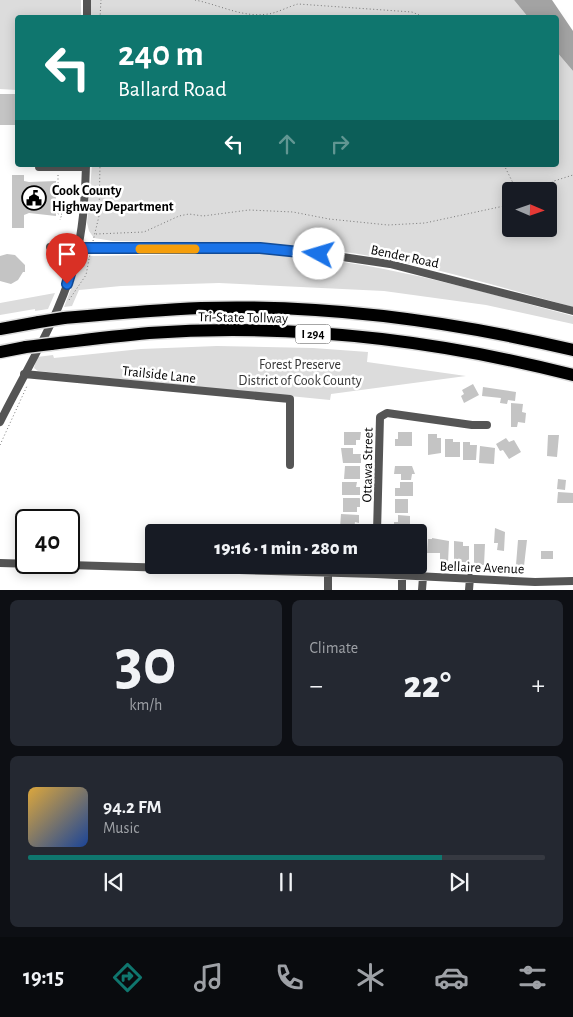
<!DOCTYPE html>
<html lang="en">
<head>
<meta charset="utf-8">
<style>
	:root { --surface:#171b24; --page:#242831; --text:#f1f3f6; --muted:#9ea1a6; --line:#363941; --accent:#0f766e }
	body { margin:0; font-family:"Alegreya Sans",sans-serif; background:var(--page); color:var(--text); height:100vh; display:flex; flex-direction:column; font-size:19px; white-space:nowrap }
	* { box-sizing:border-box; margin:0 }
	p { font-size:16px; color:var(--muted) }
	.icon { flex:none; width:28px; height:28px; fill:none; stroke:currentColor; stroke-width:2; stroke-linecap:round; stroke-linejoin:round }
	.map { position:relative; height:590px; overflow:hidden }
	.drawer { display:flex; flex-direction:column; gap:10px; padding:10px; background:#0d0f14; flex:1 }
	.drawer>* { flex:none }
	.guide { position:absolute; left:15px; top:15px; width:544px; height:152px; border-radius:5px; box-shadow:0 2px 12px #0003; background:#0f766e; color:#fff; overflow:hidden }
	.needle { width:32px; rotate:92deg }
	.controls { position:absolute; left:502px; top:182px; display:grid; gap:10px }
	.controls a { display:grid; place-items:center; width:55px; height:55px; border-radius:5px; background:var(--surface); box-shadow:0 2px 12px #0003; font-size:25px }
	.speed { position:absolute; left:15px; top:509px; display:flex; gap:10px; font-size:25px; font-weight:700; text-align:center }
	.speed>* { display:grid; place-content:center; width:65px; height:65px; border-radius:50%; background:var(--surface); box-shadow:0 2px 12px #0003; line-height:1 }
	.speed .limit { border:2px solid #111; border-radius:8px; background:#fff; color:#111 }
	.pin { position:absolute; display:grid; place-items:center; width:42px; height:42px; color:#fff; margin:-51px -21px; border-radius:50% 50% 50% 0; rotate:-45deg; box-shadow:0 0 5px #0007 }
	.pin .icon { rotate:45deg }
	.me { position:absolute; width:55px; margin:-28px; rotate:276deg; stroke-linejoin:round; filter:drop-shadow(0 0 4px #0008) }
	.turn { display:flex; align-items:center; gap:18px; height:105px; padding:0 20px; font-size:22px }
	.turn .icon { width:65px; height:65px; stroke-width:2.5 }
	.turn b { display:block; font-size:35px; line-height:42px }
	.lanes { display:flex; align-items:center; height:48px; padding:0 20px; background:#0003; justify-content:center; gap:25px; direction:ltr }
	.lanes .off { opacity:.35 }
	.big { font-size:38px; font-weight:800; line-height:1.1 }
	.drawer .card { flex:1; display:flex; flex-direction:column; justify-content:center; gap:8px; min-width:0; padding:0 18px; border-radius:8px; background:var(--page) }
	.drawer .dial { align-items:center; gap:0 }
	.dial b { font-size:65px; line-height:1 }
	.song { display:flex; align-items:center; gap:15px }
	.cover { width:60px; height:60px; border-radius:8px; background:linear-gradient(135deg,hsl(40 70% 55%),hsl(220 70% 35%)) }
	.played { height:5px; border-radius:2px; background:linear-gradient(90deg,var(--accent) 80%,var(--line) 80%) }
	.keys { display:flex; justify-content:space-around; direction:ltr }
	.heat { display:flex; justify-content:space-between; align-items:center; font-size:28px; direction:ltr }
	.drawer .tiles { flex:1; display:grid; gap:10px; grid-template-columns:1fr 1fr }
	.card:last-child { grid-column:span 2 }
	.trip { position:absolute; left:145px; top:524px; width:282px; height:50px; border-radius:5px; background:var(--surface); box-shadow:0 2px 12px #0003; font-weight:800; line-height:50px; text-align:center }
	.tab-bar { display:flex; height:80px; justify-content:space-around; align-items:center; background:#090b0e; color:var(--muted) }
	.tab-bar .icon { width:35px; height:35px }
	.tab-bar .active { color:var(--accent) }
	.tab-bar b { font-size:22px; color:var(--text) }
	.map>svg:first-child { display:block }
	.green { fill:#dcdcdc; fill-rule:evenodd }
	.water { fill:#a3a3a3 }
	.building { fill:#c4c4c4 }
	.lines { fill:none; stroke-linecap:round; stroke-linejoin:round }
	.highway-casing { stroke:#dbdbdb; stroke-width:15 }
	.path { stroke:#777; stroke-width:1; stroke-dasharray:1 2.5; stroke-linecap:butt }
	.minor { stroke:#555; stroke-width:8 }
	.highway { stroke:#000; stroke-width:12 }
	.highway-bridge-casing { stroke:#dbdbdb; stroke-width:15; stroke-linecap:butt }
	.highway-bridge { stroke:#000; stroke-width:12 }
	.route-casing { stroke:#114b97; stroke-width:12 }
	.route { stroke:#1a73e8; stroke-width:9 }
	.slow { stroke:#f59e0b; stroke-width:9 }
	.labels { text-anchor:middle; stroke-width:5; stroke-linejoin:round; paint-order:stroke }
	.shield { fill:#fff; stroke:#4c4c4c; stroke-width:1 }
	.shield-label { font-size:12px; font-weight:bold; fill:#000 }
	.poi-label { font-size:14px; font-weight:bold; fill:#000; stroke:#fff; text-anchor:start }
	.street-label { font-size:14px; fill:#000; stroke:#fff }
	.park-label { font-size:14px; fill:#333; stroke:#fff }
</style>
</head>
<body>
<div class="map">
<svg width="573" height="590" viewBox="0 0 573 590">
	<rect width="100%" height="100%" fill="#fff"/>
	<path class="green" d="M 0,0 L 81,0 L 81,17 L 18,18 L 17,90 L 0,89 Z
		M 91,0 L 514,0 L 528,17 L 91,18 Z
		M 556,51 L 573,71 L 573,307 C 495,286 417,261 337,251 C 262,241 187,243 113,241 L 94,238 L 89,231 L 87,223 L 92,165 L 556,165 ZM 511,191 L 549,191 L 549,229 L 511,229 Z
		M 258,253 C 369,259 466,287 573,316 L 573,324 L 486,305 L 384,291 L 219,283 L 121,286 L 79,290 L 72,306 L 64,307 L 80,265 L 90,256 Z
		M 55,293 L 48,309 L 35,311 L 35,309 L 0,315 L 0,303 Z
		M 217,346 L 313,348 L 368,352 L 367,362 L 466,376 L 331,394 L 330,400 L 38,371 L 34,368 L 37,357 L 53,355 L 54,358 L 141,349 Z"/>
	<path class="water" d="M 514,0 L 552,0 L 573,31 L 573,71 L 556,51 L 556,18 L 528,17 Z"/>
	<path class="building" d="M 0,94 L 18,94 L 18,125 L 0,125 Z
		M 12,175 L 24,175 L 24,181 L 29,182 L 56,181 L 56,216 L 29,213 L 24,215 L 24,228 L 12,228 Z
		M 7,254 L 15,255 L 25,265 L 25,272 L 23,272 L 18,280 L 11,284 L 0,281 L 0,256 Z
		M 473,384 L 479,395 L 464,403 L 461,396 L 464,394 L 462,390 Z
		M 483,387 L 516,392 L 515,401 L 508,400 L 507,404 L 500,403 L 501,398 L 482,396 Z
		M 511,403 L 523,404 L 522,412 L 526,413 L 525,423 L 518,422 L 517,427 L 511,427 Z
		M 344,432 L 361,432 L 360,440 L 356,440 L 356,445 L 344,445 Z
		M 398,432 L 412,432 L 412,446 L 395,446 L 395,439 L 398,439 Z
		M 428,434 L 437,434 L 437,438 L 441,438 L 441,453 L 428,455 Z
		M 548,435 L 559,435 L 557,457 L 547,456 Z
		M 506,438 L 509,442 L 514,440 L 521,452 L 509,459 L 503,450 L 500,451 L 496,444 Z
		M 445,439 L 453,439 L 453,442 L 460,442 L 460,457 L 445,457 Z
		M 463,442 L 470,442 L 470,445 L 477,445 L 476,460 L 463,460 Z
		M 480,446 L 495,448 L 494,464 L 479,463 Z
		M 341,448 L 353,448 L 353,454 L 361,454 L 361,463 L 343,463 Z
		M 345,466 L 360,466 L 360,479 L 344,479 Z
		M 395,466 L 412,466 L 415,474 L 412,474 L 411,480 L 401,480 L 401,474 L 394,474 Z
		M 558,479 L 566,480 L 565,490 L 557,489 Z
		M 342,482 L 357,482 L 356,487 L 360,487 L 360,495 L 342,495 Z
		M 400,482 L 413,482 L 413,496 L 395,496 L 395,488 L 400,488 Z
		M 558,492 L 573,493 L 573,503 L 557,503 Z
		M 343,498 L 360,498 L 360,507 L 357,507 L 357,512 L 343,512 Z
		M 395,499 L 408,499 L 408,513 L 395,513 Z
		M 341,514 L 359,515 L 359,523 L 355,522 L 354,529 L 340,528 Z
		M 398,515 L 410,516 L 410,530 L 394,530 L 394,522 L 398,522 Z
		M 495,528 L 505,532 L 504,551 L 497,550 L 498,543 L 494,543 Z
		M 432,538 L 449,541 L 448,563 L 440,563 L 440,553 L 427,553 L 428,539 L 432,539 Z
		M 518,540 L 527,540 L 524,566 L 516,565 Z
		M 454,541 L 463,542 L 463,546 L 469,546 L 469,563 L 454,561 Z
		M 474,544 L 485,544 L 484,565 L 474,565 Z
		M 541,551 L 553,551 L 553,559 L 541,559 Z"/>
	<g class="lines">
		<g class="highway-casing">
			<path id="highway" d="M 64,318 C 110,314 155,310 201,308 C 326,304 451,321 573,350
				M 0,329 L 39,322
				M 51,344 C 84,340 116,336 149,333 C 291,323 436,340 573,375
				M 0,352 L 26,347"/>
		</g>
		<path class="path" d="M 195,0 C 220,5 243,18 268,14 C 274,14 290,6 298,4 L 412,12 L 426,18
			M 100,18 L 101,0
			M 504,165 L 513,183 L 525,191 L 538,190 L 554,181 L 573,175
			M 58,175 L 58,214 L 62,214 L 60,220
			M 96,234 L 144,232 L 179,216 L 189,214 L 203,216 L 249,210 L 293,212 L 329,219 L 388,225 L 425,223 L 504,206 L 511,200
			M 93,241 L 99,216 L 100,165
			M 69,300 L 86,275 L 90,254
			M 0,445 L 27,386"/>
		<path class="minor" d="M 87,0 L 87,18
			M 39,167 L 86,167
			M 50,247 L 260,249 L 302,251 L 390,264 L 573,311
			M 24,374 L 290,399 L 290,465
			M 0,422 C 25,372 57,321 73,267 C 83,235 85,199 86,165
			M 377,532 L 380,417 L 387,413 L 472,425 L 487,425
			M 0,563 L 376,574 L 535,582 L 573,581
			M 328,590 L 328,573
			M 402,590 L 402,576
			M 422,590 L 423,577
			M 469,590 L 470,578"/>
		<use href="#highway" class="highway"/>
		<g class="highway-bridge-casing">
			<path id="highway-bridge" d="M 39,322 L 64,318
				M 26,347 L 51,344"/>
		</g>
		<use href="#highway-bridge" class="highway-bridge"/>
	</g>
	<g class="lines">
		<g class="route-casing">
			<path id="route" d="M 67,284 L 78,248 L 260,248 L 319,254"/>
		</g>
		<use href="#route" class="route"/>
		<path class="slow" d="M 140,249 L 195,249"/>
	</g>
	<defs>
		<g id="civic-ring" transform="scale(1.25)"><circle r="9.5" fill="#fff" stroke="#000" stroke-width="1.5"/><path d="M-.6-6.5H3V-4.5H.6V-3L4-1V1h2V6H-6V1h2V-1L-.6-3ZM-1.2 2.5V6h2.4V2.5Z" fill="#000"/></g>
	</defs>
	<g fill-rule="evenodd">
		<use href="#civic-ring" x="34" y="198"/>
	</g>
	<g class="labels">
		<rect class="shield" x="295.5" y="324.5" width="35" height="19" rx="4"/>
		<g class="shield-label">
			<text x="313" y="338">I 294</text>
		</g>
		<g class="poi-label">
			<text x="52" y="195">Cook County<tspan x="52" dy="16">Highway Department</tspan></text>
		</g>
		<g class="street-label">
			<text transform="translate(405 256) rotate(12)" y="5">Bender Road</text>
			<text transform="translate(243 317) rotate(1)" y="5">Tri-State Tollway</text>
			<text transform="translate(159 374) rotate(6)" y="5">Trailside Lane</text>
			<text transform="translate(367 465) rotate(-89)" y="5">Ottawa Street</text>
			<text transform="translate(482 567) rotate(2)" y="5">Bellaire Avenue</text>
		</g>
		<g class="park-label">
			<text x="300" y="369">Forest Preserve<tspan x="300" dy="16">District of Cook County</tspan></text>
		</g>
	</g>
</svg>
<div class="controls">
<a><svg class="needle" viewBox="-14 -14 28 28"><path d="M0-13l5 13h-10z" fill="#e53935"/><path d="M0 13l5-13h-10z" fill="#9ea1a6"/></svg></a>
</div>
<div class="speed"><div class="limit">40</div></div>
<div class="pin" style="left:67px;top:284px;background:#d93025"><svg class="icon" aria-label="arrive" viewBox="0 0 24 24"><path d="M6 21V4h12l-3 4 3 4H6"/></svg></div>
<svg class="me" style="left:319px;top:254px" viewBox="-20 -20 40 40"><circle r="19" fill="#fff"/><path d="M0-13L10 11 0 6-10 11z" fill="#1a73e8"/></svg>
<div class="trip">19:16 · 1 min · 280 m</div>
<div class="guide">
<div class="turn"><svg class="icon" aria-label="left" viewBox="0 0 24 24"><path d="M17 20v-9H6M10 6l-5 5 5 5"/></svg><div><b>240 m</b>Ballard Road</div></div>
<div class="lanes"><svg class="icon" aria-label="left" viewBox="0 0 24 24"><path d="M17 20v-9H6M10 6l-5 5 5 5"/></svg><svg class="icon off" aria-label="ahead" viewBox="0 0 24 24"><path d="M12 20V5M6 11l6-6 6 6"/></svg><svg class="icon off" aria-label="right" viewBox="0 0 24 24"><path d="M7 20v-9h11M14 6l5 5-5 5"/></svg></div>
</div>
</div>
<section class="drawer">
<div class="tiles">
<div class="card dial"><b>30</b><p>km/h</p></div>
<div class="card"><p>Climate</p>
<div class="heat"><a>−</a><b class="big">22°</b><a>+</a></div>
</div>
<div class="card">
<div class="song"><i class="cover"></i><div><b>94.2 FM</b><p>Music</p></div></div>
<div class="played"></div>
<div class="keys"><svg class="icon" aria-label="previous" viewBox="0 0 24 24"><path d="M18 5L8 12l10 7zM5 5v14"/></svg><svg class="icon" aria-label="pause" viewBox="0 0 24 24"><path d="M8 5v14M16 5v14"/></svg><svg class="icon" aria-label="next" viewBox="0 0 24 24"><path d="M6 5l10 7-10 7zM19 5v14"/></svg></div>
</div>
</div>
</section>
<nav class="tab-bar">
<b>19:15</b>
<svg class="icon active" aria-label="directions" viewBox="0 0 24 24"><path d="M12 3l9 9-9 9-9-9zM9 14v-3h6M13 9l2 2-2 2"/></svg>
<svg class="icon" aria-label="music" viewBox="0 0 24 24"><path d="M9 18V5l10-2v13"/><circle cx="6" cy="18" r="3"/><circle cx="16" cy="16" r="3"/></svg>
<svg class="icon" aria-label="phone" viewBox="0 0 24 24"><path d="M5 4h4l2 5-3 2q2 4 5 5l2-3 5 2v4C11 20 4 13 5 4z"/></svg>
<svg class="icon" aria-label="climate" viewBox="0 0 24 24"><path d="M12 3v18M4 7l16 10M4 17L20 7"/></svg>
<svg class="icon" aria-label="car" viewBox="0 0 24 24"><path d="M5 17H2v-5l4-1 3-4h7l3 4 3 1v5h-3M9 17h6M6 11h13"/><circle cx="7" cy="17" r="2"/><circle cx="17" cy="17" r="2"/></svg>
<svg class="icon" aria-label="filters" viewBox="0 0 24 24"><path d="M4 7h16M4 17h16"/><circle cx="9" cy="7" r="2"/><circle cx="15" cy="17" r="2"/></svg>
</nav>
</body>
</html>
